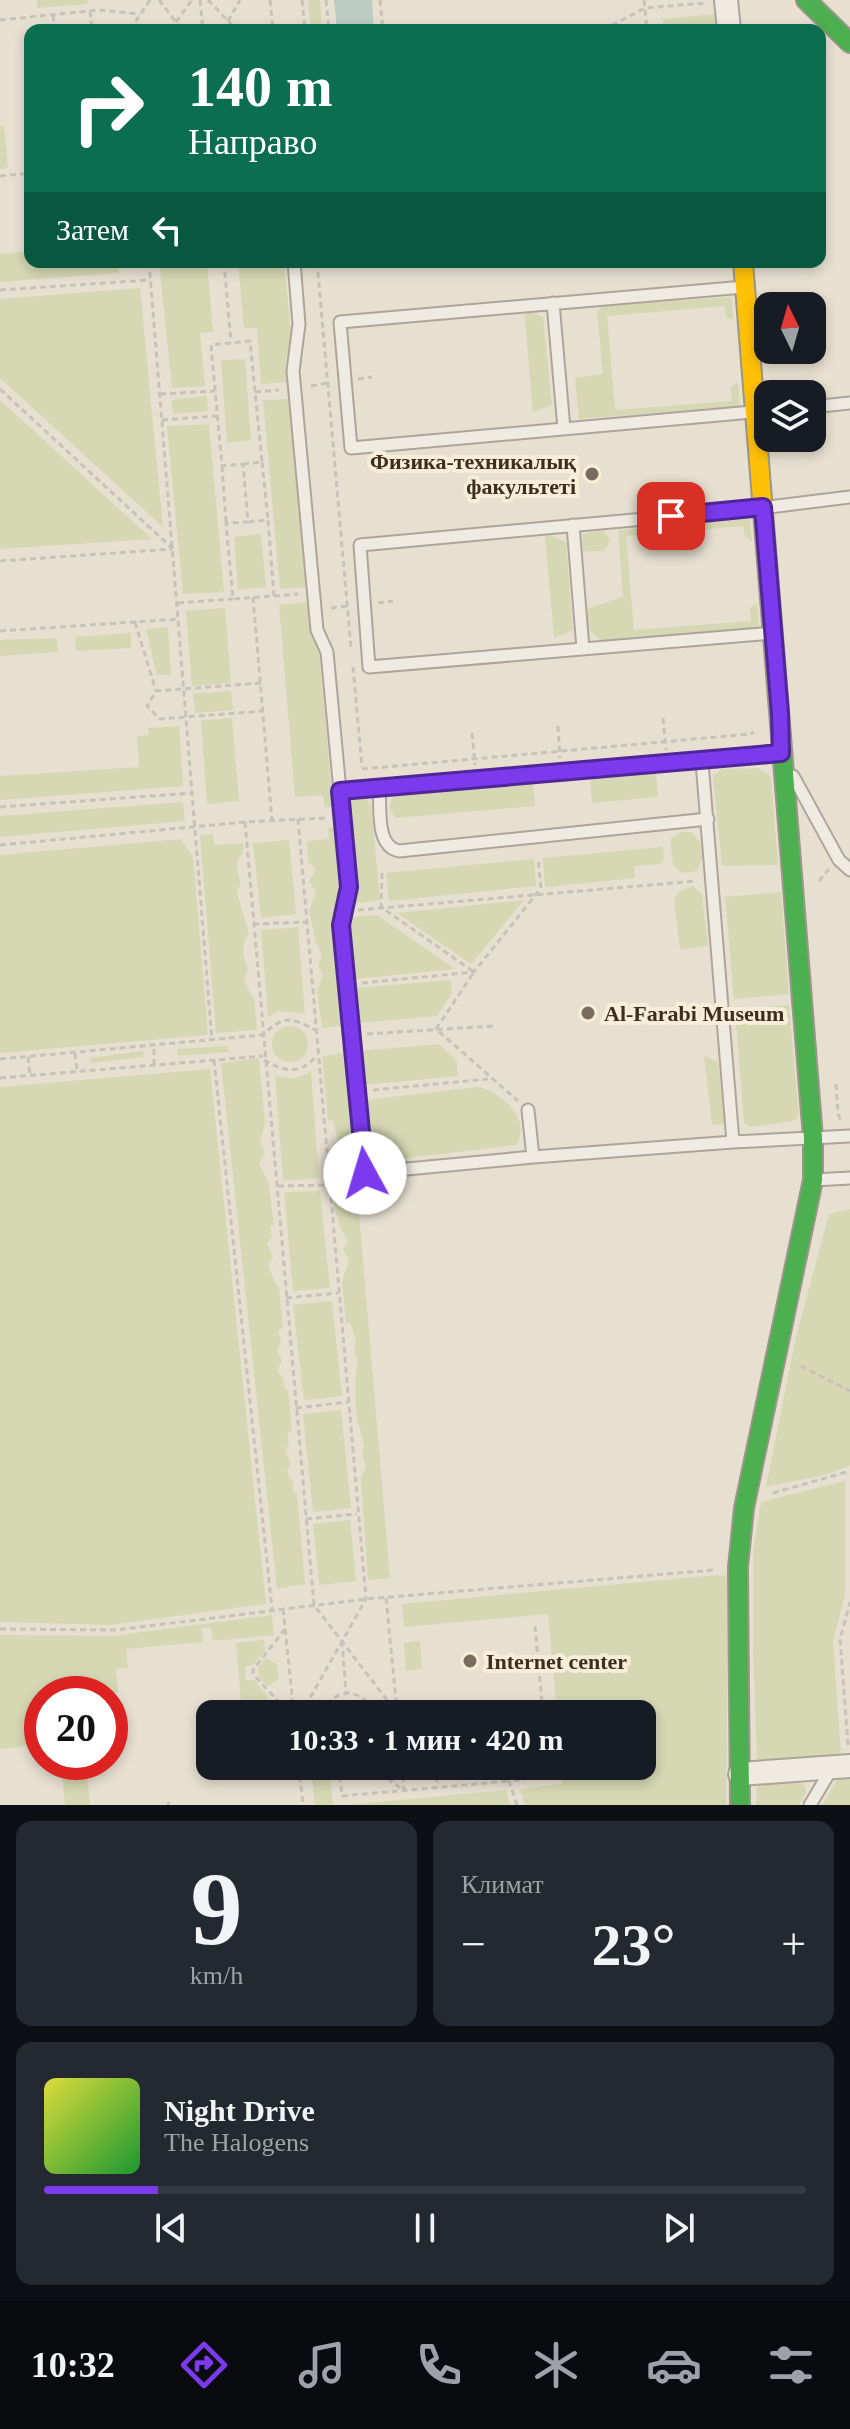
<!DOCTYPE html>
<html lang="ru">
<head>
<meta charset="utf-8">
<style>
	:root { --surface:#171b24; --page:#242831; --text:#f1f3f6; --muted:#9ea1a6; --line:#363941; --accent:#7c3aed }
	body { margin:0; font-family:Georgia,serif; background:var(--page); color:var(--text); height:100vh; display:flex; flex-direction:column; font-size:30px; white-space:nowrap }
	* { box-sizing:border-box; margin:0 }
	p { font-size:26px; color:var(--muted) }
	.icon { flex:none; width:44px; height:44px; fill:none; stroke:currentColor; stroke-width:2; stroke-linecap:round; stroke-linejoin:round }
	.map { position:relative; height:1805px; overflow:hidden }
	.drawer { display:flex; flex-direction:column; gap:16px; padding:16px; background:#0d0f14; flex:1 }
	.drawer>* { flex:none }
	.banner { position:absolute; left:24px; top:24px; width:802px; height:244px; border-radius:16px; box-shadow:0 4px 12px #0003; background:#0b6e4f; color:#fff; overflow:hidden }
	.needle { width:52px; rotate:355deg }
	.fabs { position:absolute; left:754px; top:292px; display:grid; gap:16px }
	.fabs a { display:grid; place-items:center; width:72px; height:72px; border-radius:16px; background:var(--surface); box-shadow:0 4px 12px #0003; font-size:40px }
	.speed { position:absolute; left:24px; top:1676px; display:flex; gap:16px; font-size:40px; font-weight:700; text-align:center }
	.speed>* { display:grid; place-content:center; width:104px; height:104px; border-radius:50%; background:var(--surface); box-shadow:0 4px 12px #0003; line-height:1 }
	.speed .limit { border:12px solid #d22; background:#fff; color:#111 }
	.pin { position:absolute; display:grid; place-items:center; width:68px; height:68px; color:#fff; margin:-34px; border-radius:16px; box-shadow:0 4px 12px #0006 }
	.me { position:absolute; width:88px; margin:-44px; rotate:354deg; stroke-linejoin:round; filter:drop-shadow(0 0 6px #0008) }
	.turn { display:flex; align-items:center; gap:28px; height:168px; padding:0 32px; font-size:36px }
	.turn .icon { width:104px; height:104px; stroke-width:2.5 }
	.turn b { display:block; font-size:56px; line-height:68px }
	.then { display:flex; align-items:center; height:76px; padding:0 32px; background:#0003; gap:16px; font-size:30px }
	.big { font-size:60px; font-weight:600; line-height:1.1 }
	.drawer .widget { flex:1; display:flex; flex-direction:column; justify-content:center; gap:12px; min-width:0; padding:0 28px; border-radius:16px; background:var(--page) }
	.drawer .dial { align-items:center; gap:0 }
	.dial b { font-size:104px; line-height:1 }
	.song { display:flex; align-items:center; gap:24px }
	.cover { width:96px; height:96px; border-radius:12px; background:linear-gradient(135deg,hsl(60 70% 55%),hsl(130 70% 35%)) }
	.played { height:8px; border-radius:4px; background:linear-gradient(90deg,var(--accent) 15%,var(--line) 15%) }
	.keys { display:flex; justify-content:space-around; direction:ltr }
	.heat { display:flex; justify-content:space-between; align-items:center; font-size:44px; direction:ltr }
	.drawer .tiles { flex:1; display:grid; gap:16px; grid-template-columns:1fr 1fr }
	.widget:last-child { grid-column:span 2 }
	.trip { position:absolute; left:196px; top:1700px; width:460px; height:80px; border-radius:16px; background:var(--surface); box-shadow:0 4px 12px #0003; font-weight:600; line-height:80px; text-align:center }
	.tab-bar { display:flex; height:128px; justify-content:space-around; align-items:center; background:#090b0e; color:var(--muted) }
	.tab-bar .icon { width:56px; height:56px }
	.tab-bar .on { color:var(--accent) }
	.tab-bar b { font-size:36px; color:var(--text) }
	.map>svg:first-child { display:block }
	.green { fill:#d6d7b3 }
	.water { fill:#bcccc2 }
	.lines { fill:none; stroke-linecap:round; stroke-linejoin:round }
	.lane-casing { stroke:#ada599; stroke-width:15 }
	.street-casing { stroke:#ada599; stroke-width:26 }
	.fast-casing { stroke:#9c958a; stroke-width:22 }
	.slow-casing { stroke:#9c958a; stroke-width:22 }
	.path { stroke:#c8c2b9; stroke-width:3; stroke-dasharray:6 4; stroke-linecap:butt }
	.lane { stroke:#efebe3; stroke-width:11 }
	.street { stroke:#efebe3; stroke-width:22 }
	.fast { stroke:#4caf50; stroke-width:18 }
	.slow { stroke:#ffc107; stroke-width:18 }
	.route-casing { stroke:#51269a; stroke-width:20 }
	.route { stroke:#7c3aed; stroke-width:14 }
	.poi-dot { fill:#786c5e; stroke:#f7eed8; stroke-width:3 }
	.labels { text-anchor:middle; stroke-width:8; stroke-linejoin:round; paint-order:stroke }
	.poi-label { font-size:22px; font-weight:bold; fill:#3d2e20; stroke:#f7eed8; text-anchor:start }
</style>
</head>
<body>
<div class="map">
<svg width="850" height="1805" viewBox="0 0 850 1805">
	<rect width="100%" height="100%" fill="#e7e0d1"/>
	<path class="green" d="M 37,0 L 88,0 L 87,4 L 37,8 Z
		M 308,0 L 320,0 L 322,30 L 311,30 Z
		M 715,14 L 716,30 L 664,30 L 663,19 Z
		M 4,126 L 8,168 L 0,169 L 0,127 Z
		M 30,251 L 30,262 L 118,262 L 119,273 L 0,282 L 0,254 Z
		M 159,262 L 207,262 L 213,332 L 200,333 L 205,386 L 172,388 Z
		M 238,262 L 284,262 L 291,334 L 286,360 L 288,382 L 261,384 L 257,328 L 244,328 Z
		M 140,288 L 163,527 L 0,378 L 0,299 Z
		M 732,297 L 733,320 L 726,317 L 724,306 L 607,316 L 615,410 L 732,401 L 731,387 L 738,382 L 740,406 L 579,419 L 575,378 L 603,374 L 597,312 L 602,306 Z
		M 524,309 L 543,317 L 552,405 L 533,412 Z
		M 245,359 L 251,440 L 227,443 L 221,360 Z
		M 207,396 L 208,411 L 173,414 L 172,400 Z
		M 289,399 L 306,587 L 280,589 L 263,400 Z
		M 0,400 L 152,539 L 0,549 Z
		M 209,424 L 224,592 L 183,594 L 167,426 Z
		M 750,519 L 752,541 L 745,537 L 743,526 L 626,536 L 634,630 L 751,621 L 750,608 L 757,603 L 759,627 L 602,642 L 588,629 L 586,610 L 623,596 L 618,530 Z
		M 598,530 L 604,531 L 610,541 L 604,551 L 583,552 L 582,535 Z
		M 261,534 L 266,587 L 238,590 L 234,537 Z
		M 545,534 L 566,542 L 573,630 L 554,638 Z
		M 307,602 L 311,635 L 319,650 L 333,807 L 325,807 L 323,795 L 295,797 L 279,605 Z
		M 225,608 L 231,683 L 192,686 L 186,611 Z
		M 168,627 L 171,675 L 157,675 L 146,629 Z
		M 131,633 L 131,648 L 76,651 L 75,637 Z
		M 57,638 L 58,652 L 0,656 L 0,640 Z
		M 231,691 L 233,710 L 195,713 L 193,694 Z
		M 232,718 L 239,801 L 207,804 L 201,720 Z
		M 179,726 L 183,786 L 0,800 L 0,774 L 1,776 L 139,767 L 137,736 L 149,735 L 148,728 Z
		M 758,768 L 771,776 L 778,865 L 722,866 L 713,777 L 721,769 Z
		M 656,772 L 658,797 L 592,803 L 590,778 Z
		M 533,784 L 535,806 L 395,818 L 389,807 L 393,796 Z
		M 359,796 L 366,798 L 371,804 L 380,900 L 355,903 L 357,890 L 349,804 L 350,800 Z
		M 183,802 L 185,821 L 0,837 L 0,816 Z
		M 334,827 L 339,898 L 333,920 L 342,1026 L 322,1028 L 317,992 L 323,975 L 318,965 L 322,955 L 316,943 L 309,911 L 316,891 L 309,881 L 316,869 L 308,862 L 307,841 L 329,839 L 328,828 Z
		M 681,832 L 691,832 L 701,843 L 702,858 L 697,871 L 681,873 L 673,865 L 670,839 Z
		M 213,834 L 214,845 L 243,843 L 243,853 C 233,862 237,872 241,882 L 237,893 L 249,934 C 240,942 243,959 248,969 L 244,979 L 251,995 L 254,997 L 257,1030 L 216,1033 L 200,835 Z
		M 181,839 L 193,857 L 208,1035 L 0,1053 L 0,855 Z
		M 289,840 L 296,914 L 261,918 L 253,843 Z
		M 663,847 L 664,859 L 660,864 L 634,866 L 635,878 L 545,887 L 543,858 Z
		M 534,859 L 536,886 L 389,901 L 386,873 Z
		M 693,886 L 702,894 L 708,946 L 680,950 L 674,900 L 679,891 Z
		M 781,892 L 789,994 L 734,999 L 725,897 Z
		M 524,900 L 471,964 L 397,913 Z
		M 377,915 L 455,969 L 356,979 L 350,917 Z
		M 298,927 L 305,1014 L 279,1011 L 268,1017 L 261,930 Z
		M 451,980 L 452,993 L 437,1016 L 359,1023 L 355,988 Z
		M 789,1005 L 799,1116 L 793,1121 L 751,1127 L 744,1123 L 735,1010 Z
		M272 1044a18 18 0 1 1 36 0a18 18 0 1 1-36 0Z
		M 439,1044 L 457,1061 L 458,1076 L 364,1085 L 361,1051 Z
		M 228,1046 L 229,1052 L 178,1056 L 177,1049 Z
		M 143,1051 L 144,1057 L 91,1063 L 90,1058 Z
		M 343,1053 L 356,1178 L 390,1578 L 368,1580 L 361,1479 L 366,1466 L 362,1454 C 367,1443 359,1430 357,1418 C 355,1398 354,1380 358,1360 L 354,1352 L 356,1340 L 350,1323 L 346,1323 L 342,1282 L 349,1260 L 343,1250 L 348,1241 C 337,1226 331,1200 333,1181 C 333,1175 338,1168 340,1162 L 334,1150 L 338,1139 L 333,1121 L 328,1120 L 322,1056 Z
		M 704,1056 L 718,1062 L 725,1124 L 712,1125 Z
		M 259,1058 L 265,1123 L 260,1142 L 265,1152 L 259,1164 L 268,1181 L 274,1224 L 270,1227 L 272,1236 L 267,1244 L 273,1257 L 268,1265 L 276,1285 L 279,1287 L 283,1328 L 278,1331 L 281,1341 L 277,1351 L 282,1360 L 277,1371 L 283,1379 L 285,1389 L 288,1390 L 292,1431 L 287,1434 L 289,1442 L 285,1453 L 291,1462 L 287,1472 L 293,1482 L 293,1493 L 297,1493 L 305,1584 L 277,1589 L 221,1063 Z
		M 210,1069 L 266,1604 L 110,1625 L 0,1622 L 0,1087 Z
		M 311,1071 L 319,1178 L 283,1181 L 275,1075 C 288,1080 300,1079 311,1071 Z
		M 478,1087 C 501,1092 533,1120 516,1145 L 373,1162 L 366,1100 Z
		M 320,1191 L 330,1288 L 293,1291 L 284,1192 Z
		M 850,1209 L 850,1466 L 824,1475 L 766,1487 L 796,1337 L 829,1214 Z
		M 332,1301 L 342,1396 L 304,1400 L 293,1305 Z
		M 341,1410 L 351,1508 L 313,1512 L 303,1414 Z
		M 845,1481 L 845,1595 L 833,1641 L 841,1755 L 757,1764 L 753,1647 L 753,1552 L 761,1502 Z
		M 350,1520 L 356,1581 L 319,1585 L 313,1524 Z
		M 717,1575 L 729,1576 L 726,1805 L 525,1805 L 520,1789 L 562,1784 L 561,1766 L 642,1766 L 642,1714 L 557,1714 L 548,1614 L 404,1627 L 402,1604 Z
		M 272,1615 L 274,1635 L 213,1641 L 211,1627 L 201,1628 L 203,1642 L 126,1649 L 128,1668 L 116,1669 L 118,1692 L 110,1696 L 42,1694 L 42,1744 L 0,1749 L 0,1635 L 113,1636 Z
		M 264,1640 L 265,1651 L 253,1665 L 245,1666 L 246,1680 L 254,1680 L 267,1695 L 268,1705 L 260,1713 L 242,1714 L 236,1643 Z
		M 420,1641 L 422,1669 L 406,1671 L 404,1643 Z
		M 267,1658 L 277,1665 L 279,1678 L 269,1686 L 259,1679 L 258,1667 Z
		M 61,1762 L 86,1762 L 90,1805 L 65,1805 Z
		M 311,1766 L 329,1766 L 333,1805 L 315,1805 Z
		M 850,1779 L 850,1805 L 822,1805 L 837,1780 Z
		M 799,1781 L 806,1787 L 806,1793 L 799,1805 L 756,1805 L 757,1785 Z
		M 506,1790 L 510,1805 L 347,1805 Z"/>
	<path class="water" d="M 334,0 L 372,0 L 374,30 L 337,30 Z
		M 346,1702 L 356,1704 L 363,1714 L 333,1714 L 337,1706 Z"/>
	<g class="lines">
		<g class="lane-casing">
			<path id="lane" d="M 294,262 L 299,324 L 293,371 L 317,630 L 327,652 L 349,887 L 341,925 L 365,1173 L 533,1157 L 733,1142 L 702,762
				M 744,287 L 340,322 L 351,448 L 752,412
				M 553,303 L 564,429
				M 812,407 L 850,403
				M 573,525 L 583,649
				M 772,633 L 369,667 L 360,545 L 753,509 L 850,497
				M 793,776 L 839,860 L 850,870
				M 379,788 C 381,808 375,846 399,851 L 708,819
				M 340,791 L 778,754
				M 528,1110 L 533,1157
				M 733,1142 L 850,1136
				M 814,1180 L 850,1178
				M 810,1805 L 832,1768"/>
		</g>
		<g class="street-casing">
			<path id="street" d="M 726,0 L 729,30
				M 740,1774 L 850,1766"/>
		</g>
		<g class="fast-casing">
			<path id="fast" d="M 806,0 L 850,43
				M 740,1805 L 738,1567 L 744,1508 L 813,1180 L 813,1138 L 781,736"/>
		</g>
		<g class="slow-casing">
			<path id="slow" d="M 743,262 L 781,736"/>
		</g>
		<path class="path" d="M 159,0 L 182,30
			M 200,0 L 203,30
			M 208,0 L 237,30
			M 270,0 L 273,30
			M 302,0 L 305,30
			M 326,0 L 329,30
			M 380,0 L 383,30
			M 644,0 L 647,30
			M 90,11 L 92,30
			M 53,15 L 55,30
			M 0,20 L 99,10 L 140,14
			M 130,30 L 150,0
			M 170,30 L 192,0
			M 223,30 L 240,0
			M 603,30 L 645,8 L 706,3
			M 0,176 L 30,173
			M 149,262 L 212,1040
			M 224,262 L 231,343
			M 317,262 L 351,648
			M 0,290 L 150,280
			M 358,379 L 372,377
			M 311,386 L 327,383
			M 0,389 L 173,549
			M 255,392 L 279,390
			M 160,394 L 215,391
			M 162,420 L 217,416
			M 262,462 L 268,520
			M 243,464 L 262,462 L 250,341 L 211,345 L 222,466 L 243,464 L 248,522 L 226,523 L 233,599 L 274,596 L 268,520 L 248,522
			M 222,466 L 226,522
			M 0,561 L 172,549
			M 274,596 L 298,594
			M 253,597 L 272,821
			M 178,603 L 233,599
			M 378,603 L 393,601
			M 331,608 L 347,606
			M 135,622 L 156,691
			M 0,631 L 179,619
			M 353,667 L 362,767
			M 261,683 L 156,691 L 147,706 L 160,719 L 263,711
			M 663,718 L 666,750
			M 558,726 L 560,758
			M 472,733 L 475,765
			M 362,769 L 750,734 L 754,732
			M 0,807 L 192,793
			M 298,819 L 366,1599 L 301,1714
			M 245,822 L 314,1605 L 397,1713
			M 0,845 L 245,822 L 327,818
			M 382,873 L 381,907 L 474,972 L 436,1029 L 518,1101
			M 819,881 L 829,869
			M 358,910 L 697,881
			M 253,924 L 307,922
			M 362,983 L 474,972 L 541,888 L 538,859
			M 367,1034 L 493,1026
			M 75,1053 L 77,1071
			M 28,1057 L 30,1075
			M 0,1059 L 262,1035 C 284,1016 290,1016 315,1030
			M 214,1060 L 272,1609
			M 264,1060 C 285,1072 299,1075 317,1056
			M 154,1065 L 154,1046
			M 0,1078 L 263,1056
			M 836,1084 L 838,1114 L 842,1123
			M 373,1090 L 488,1079
			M 278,1186 L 330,1185
			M 286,1298 L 338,1293
			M 801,1366 L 850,1391
			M 296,1408 L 348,1402
			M 773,1493 L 850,1471
			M 306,1519 L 357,1514
			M 386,1598 L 397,1710
			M 283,1609 L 294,1714
			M 535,1626 L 543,1714
			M 0,1629 L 116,1630 L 366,1599 L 714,1570
			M 285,1629 L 253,1670 L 253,1674 L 290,1714
			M 342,1641 L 346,1693
			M 323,1714 C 331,1687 365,1686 372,1714
			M 387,1714 L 438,1709
			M 848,1745 L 840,1639 L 850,1602
			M 299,1766 L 303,1805
			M 339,1766 L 342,1796 L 509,1781
			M 372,1766 L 404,1791
			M 402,1766 L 404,1791
			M 436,1766 L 437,1786
			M 168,1802 L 169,1805
			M 517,1805 L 509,1781 L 548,1776 L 547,1766"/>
		<use href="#lane" class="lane"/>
		<use href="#street" class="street"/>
		<use href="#fast" class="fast"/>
		<use href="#slow" class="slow"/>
	</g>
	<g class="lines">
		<g class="route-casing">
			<path id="route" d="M 365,1173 L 341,925 L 349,887 L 340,791 L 781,753 L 780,714 L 763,507 L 671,516"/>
		</g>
		<use href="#route" class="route"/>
	</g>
	<g class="poi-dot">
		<circle cx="592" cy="474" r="8"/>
		<circle cx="588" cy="1013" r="8"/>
		<circle cx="470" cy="1661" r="8"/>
	</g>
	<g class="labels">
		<g class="poi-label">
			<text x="576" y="469" text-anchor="end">Физика-техникалық<tspan x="576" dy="25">факультеті</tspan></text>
			<text x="604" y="1021">Al-Farabi Museum</text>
			<text x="486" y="1669">Internet center</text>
		</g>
	</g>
</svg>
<div class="fabs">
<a><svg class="needle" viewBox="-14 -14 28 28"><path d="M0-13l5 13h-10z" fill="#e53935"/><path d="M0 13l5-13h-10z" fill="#9ea1a6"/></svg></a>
<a><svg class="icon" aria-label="layers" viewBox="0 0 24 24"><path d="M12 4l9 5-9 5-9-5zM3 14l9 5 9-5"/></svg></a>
</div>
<div class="speed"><div class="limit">20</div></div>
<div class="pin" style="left:671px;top:516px;background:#d93025"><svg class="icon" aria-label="arrive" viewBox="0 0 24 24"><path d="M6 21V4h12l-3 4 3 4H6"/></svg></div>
<svg class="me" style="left:365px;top:1173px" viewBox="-20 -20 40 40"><circle r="19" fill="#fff"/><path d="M0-13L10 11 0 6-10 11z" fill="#7c3aed"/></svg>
<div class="trip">10:33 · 1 мин · 420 m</div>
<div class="banner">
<div class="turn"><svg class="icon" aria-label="right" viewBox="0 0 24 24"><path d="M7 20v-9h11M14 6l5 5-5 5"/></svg><div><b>140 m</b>Направо</div></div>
<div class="then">Затем<svg class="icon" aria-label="left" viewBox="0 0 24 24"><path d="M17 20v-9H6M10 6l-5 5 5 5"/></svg></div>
</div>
</div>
<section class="drawer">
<div class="tiles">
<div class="widget dial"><b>9</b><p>km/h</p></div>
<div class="widget"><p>Климат</p>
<div class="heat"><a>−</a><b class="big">23°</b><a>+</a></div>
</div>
<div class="widget">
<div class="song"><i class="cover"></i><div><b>Night Drive</b><p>The Halogens</p></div></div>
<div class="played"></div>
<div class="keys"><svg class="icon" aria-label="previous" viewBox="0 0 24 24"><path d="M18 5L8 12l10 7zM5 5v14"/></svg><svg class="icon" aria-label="pause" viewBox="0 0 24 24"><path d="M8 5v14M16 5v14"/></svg><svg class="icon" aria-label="next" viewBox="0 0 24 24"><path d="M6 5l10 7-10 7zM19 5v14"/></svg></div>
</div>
</div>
</section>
<nav class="tab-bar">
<b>10:32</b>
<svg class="icon on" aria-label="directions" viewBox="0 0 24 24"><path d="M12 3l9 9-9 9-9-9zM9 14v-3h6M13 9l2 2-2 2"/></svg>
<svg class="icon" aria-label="music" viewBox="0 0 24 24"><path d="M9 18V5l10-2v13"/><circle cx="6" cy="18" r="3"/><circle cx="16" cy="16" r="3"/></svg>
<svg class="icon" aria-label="phone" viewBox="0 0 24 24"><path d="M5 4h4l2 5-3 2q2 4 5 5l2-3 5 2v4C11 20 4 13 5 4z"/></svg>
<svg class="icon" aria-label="climate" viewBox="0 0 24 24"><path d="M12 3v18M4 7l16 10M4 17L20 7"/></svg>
<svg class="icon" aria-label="car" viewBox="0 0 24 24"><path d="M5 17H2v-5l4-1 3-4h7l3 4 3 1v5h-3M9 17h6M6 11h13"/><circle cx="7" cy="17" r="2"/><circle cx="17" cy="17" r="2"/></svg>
<svg class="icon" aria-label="filters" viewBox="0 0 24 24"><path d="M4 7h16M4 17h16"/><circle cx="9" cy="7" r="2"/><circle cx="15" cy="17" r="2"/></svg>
</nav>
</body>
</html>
